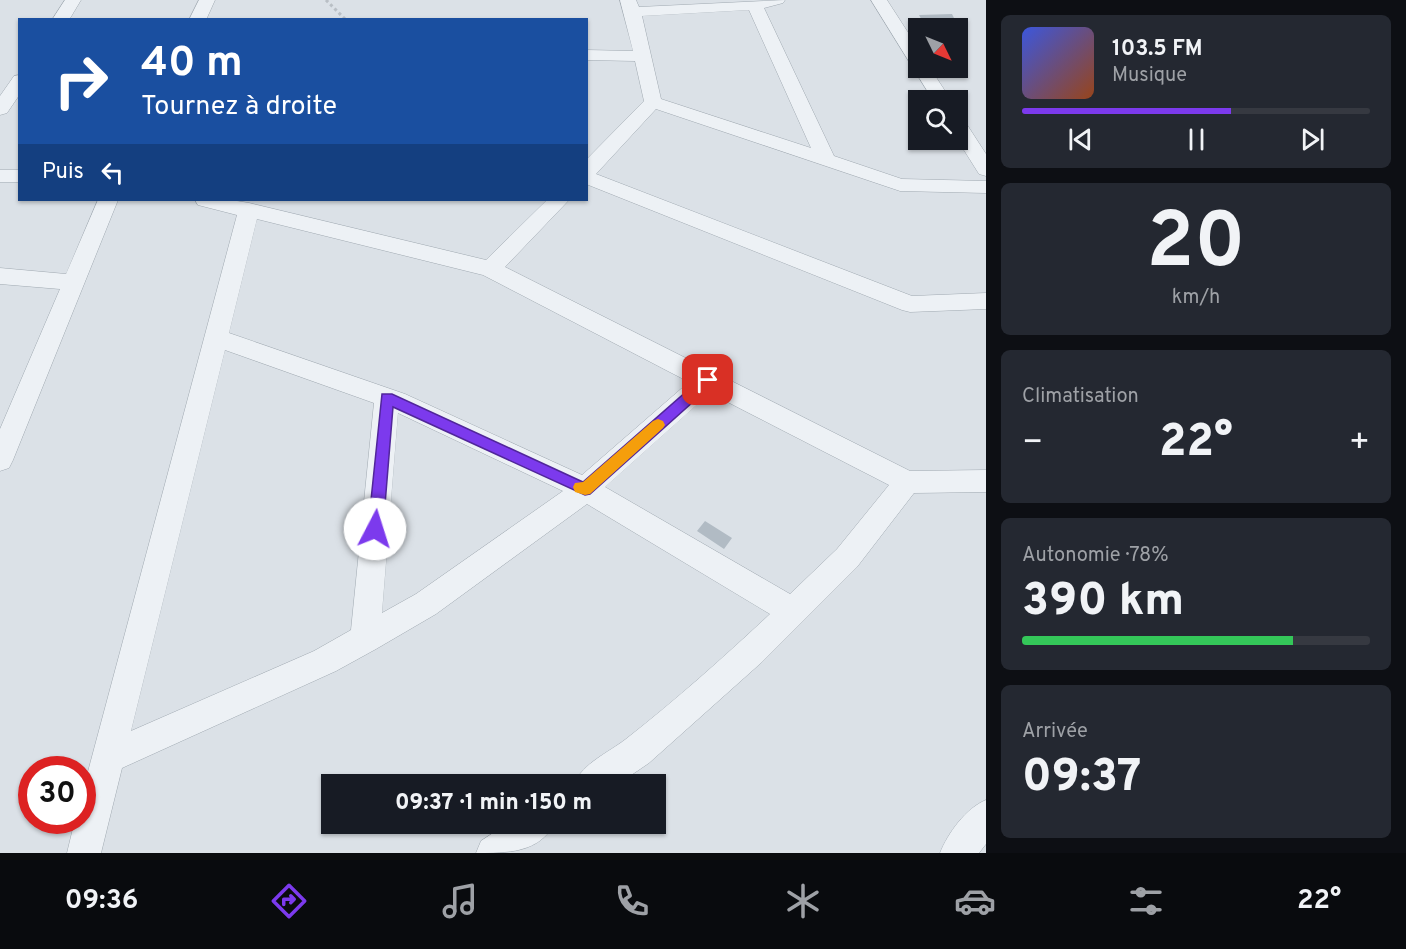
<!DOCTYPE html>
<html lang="fr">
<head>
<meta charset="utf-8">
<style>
	:root { --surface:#171b24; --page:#242831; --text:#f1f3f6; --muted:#9ea1a6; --line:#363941; --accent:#7c3aed }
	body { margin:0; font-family:Overpass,sans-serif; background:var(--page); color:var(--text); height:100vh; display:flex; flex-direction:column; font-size:22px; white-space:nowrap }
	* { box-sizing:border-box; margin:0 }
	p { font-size:20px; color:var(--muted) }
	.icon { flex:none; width:33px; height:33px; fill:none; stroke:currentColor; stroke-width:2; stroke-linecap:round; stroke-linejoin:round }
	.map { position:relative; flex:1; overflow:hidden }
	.sheet { display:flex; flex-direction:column; gap:15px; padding:15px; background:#0d0f14; width:420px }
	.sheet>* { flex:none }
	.top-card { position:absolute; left:18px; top:18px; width:570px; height:183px; border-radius:0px; box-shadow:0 2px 4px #0004; background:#1a4fa0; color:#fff; overflow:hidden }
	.needle { width:39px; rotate:133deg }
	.tools { position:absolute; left:908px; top:18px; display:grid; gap:12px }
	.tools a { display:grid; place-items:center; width:60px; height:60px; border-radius:0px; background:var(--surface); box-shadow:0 2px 4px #0004; font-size:30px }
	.speed { position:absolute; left:18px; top:756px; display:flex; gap:12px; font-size:30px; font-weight:700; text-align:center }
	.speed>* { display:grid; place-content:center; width:78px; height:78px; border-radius:50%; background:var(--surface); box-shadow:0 2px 4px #0004; line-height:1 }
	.speed .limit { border:9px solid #d22; background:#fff; color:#111 }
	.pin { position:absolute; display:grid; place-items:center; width:51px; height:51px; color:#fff; margin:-26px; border-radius:12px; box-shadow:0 3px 9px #0006 }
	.me { position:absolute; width:66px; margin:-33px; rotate:5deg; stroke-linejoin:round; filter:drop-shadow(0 0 4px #0008) }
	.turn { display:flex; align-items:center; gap:21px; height:126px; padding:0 24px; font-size:27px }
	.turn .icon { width:78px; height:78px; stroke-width:2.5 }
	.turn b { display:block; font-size:42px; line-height:51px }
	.then { display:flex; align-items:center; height:57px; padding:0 24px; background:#0003; gap:12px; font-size:22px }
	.big { font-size:45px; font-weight:800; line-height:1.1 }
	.sheet .widget { flex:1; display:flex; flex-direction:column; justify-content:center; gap:9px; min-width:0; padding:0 21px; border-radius:9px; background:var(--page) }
	.sheet .dial { align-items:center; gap:0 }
	.dial b { font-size:78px; line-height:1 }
	.song { display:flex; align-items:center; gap:18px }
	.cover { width:72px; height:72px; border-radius:9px; background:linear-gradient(135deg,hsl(230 70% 55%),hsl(20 70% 35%)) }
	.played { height:6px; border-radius:3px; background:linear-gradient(90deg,var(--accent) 60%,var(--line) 60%) }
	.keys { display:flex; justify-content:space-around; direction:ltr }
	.heat { display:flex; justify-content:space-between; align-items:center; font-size:33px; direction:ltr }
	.charge { height:9px; border-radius:4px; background:linear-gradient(90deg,#34c759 78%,var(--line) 0) }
	.trip { position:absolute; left:321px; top:774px; width:345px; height:60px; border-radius:0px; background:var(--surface); box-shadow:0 2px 4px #0004; font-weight:800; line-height:60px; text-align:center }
	.tabs { display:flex; height:96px; justify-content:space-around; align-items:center; background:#090b0e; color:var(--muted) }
	.tabs .icon { width:42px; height:42px }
	.tabs .selected { color:var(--accent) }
	.tabs b { font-size:27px; color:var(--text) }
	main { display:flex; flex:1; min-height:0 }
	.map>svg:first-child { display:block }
	.building { fill:#b1bbc4 }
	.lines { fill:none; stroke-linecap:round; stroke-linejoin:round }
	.minor-casing { stroke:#a0a9b1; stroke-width:1 }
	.path { stroke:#b9bfc5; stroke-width:3; stroke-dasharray:3 3; stroke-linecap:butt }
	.minor { fill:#edf1f5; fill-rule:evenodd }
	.route { fill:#7c3aed; stroke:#51269a; stroke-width:1.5 }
	.slow { fill:#f59e0b }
</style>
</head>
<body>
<main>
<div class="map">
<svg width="986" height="853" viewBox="0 0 986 853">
	<rect width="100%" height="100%" fill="#dbe1e7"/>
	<path class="building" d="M 952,14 L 957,24 L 924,24 L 919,15 Z
		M 705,521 L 732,538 L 724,549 L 697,531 Z"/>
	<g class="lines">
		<g class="minor-casing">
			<path id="minor" d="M 65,0 L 81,0 L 69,20 L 52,20 Z
				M 199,0 L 215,0 L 206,20 L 189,20 Z
				M 620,0 L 636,0 L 639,7 L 785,0 L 783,3 L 764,8 L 834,156 L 902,179 L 986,181 L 986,193 L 900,191 L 656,109 L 596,174 L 912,296 L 986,293 L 986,309 L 910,312 L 902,310 L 586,184 L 586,160 L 644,101 L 635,61 L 586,60 L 586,50 L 633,51 ZM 749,10 L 811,148 L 661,99 L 642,16 Z
				M 871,0 L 887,0 L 918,48 L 918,68 L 930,68 L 951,100 L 933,100 Z
				M 20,75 L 20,94 L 7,113 L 0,115 L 0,96 L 14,76 Z
				M 957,118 L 964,120 L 986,154 L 986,176 L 979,174 L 957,139 Z
				M 0,170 L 20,170 L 20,182 L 0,182 Z
				M 98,200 L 118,200 L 13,460 L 9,468 L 0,471 L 0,429 L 60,289 L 0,284 L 0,268 L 66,274 Z
				M 195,200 L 231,200 L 249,203 L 486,260 L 547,200 L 569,200 L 505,267 L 910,471 L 986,470 L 986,492 L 914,493 L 857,567 L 762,662 L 649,763 L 618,784 L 574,784 C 583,763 608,753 626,739 C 676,700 724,657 770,614 L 587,504 L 436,614 L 376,649 L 336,671 L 122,768 L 101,853 L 67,853 L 75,820 L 82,820 L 82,794 L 237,215 L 198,205 ZM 257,219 L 483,275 L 689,382 L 582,475 L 405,394 L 229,333 ZM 225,350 L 374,403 L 351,630 L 314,651 L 131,731 ZM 710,393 L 889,485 L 837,549 L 790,594 L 605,487 ZM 398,413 L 563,491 L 416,594 L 382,613 Z
				M 986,800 L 986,844 L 979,853 L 940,853 C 948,833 966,808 986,800 Z
				M 507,824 L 554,824 C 539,853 507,853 476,853 L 481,841 Z"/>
		</g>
		<path class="path" d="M 326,0 L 346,20"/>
		<use href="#minor" class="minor"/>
	</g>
	<path class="route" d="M 708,375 L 713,377 L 715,380 L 713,384 L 590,494 L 585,495 L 393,407 L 383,529 L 381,534 L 375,536 L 370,534 L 368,529 L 382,394 L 392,394 L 583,482 L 703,377 Z"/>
	<path class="slow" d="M 658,419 L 663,421 L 665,425 L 663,428 L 590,494 L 585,495 L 575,492 L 573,487 L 575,483 L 583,482 L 653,421 Z"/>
</svg>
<div class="tools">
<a><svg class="needle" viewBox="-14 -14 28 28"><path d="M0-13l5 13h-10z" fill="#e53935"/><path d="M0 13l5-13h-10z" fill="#9ea1a6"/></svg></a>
<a><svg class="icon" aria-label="search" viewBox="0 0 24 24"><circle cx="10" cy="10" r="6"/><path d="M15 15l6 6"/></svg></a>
</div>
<div class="speed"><div class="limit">30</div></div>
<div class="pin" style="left:708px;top:380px;background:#d93025"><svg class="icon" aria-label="arrive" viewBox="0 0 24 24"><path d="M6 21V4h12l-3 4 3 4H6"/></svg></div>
<svg class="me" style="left:375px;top:529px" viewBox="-20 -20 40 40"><circle r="19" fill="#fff"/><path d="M0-13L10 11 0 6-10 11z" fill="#7c3aed"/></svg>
<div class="trip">09:37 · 1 min · 150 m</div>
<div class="top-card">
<div class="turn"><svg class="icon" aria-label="right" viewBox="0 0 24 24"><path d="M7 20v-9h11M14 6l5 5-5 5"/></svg><div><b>40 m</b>Tournez à droite</div></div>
<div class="then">Puis<svg class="icon" aria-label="left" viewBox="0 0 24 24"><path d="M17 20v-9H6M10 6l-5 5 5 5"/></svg></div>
</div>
</div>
<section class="sheet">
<div class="widget">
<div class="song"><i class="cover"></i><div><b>103.5 FM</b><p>Musique</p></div></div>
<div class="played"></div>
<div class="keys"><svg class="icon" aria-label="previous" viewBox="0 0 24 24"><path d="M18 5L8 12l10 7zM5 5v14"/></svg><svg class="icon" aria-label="pause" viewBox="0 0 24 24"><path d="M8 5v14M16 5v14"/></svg><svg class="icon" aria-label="next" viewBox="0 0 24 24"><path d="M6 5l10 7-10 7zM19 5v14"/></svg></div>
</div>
<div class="widget dial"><b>20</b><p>km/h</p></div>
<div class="widget"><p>Climatisation</p>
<div class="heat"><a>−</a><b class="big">22°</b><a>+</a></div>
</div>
<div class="widget"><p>Autonomie · 78%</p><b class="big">390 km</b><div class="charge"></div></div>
<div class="widget"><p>Arrivée</p><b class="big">09:37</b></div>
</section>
</main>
<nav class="tabs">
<b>09:36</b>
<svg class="icon selected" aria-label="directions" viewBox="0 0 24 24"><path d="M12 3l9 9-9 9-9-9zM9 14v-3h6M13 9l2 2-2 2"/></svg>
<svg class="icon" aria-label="music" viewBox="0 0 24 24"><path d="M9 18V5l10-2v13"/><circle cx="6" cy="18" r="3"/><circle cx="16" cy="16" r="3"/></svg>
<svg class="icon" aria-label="phone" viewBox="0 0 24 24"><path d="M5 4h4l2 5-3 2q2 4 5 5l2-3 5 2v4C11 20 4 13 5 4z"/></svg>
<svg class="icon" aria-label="climate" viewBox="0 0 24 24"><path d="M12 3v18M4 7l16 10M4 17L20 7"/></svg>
<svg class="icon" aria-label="car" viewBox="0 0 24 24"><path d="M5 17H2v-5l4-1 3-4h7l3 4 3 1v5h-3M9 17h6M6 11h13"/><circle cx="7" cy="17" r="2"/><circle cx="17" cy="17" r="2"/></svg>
<svg class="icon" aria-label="filters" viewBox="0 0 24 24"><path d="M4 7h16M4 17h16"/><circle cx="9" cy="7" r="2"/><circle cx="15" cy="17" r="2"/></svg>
<b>22°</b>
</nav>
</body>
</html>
